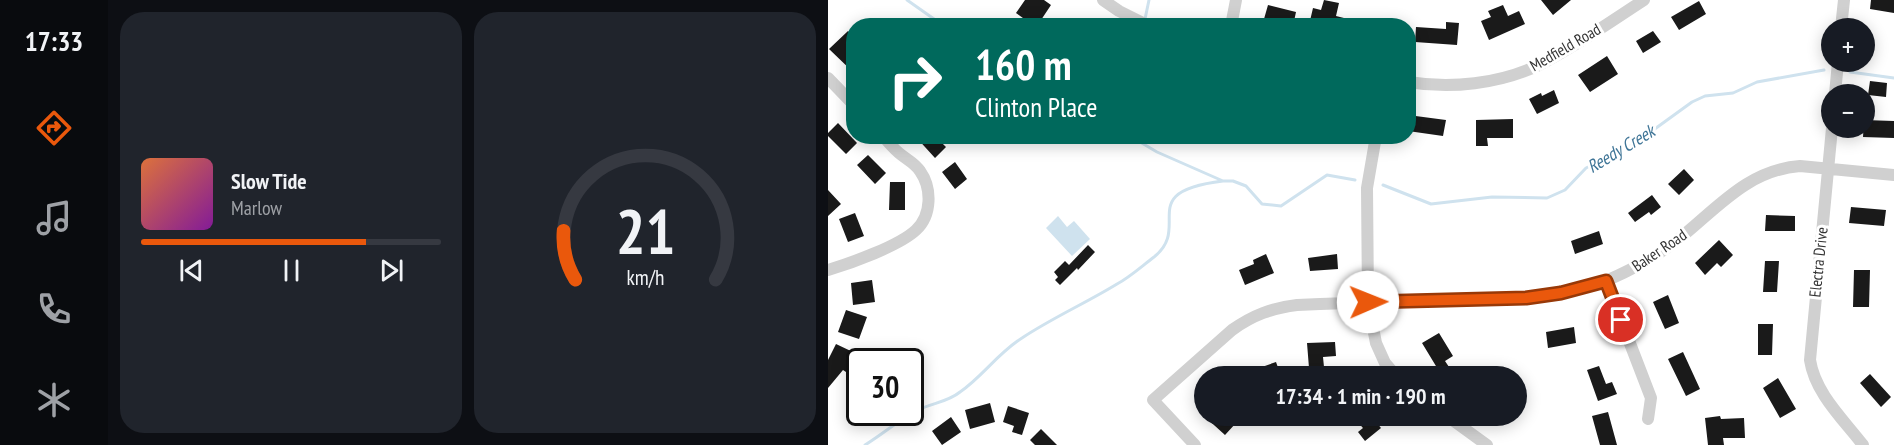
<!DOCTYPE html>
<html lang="en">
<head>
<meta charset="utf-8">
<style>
	:root { --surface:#171b24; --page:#20242c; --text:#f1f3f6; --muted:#9ea1a6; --line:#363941; --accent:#ea580c }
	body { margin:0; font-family:"PT Sans Narrow",sans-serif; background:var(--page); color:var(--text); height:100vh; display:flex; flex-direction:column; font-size:22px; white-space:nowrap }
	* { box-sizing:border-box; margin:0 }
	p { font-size:20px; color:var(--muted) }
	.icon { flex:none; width:33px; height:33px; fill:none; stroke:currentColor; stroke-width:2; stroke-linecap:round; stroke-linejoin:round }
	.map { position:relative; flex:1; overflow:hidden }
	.details { display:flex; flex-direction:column; gap:12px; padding:12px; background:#0d0f14; width:720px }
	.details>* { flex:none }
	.hud { position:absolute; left:18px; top:18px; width:570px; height:126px; border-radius:24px; box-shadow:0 3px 15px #0003; background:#00695c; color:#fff; overflow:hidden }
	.tools { position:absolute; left:993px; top:18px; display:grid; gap:12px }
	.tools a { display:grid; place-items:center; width:54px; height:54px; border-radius:50%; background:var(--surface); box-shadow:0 3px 15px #0003; font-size:30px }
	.speed { position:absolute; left:18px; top:348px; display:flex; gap:12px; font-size:30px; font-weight:700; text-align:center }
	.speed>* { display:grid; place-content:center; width:78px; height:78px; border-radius:50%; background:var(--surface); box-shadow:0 3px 15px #0003; line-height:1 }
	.speed .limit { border:3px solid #111; border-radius:9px; background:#fff; color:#111 }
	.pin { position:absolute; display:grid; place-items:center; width:51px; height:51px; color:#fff; margin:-26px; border:3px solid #fff; border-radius:50%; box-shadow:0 2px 6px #0007 }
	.me { position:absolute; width:66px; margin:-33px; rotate:89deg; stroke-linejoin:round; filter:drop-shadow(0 0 4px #0008) }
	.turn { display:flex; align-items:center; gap:21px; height:126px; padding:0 30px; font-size:27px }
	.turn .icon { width:78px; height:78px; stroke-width:2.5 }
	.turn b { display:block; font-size:42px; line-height:51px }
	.details .widget { flex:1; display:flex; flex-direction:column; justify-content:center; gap:9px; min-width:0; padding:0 21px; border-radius:24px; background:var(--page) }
	.details .dial { align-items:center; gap:0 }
	.dial svg { height:156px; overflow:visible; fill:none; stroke:var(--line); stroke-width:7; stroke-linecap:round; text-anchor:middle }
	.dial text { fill:var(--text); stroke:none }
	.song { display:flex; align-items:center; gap:18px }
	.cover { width:72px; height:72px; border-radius:9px; background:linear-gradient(135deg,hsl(20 70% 55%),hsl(290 70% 35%)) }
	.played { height:6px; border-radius:3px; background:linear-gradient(90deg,var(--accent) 75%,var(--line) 75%) }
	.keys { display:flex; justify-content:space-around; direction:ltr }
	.details .tiles { flex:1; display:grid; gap:12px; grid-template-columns:repeat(2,1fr) }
	.trip { position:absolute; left:366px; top:366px; width:333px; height:60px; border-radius:30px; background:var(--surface); box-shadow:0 3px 15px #0003; font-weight:700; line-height:60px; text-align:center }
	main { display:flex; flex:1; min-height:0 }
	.tab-bar { display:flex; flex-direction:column; width:108px; justify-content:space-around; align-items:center; background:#090b0e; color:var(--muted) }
	.tab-bar .icon { width:42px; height:42px }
	.tab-bar .active { color:var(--accent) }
	.tab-bar b { font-size:27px; color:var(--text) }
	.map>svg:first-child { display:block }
	.water { fill:#cfe2ee }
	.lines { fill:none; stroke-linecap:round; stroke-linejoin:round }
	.stream { stroke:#cfe2ee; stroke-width:3 }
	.building { fill:#1a1a1a }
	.minor { stroke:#d0d0d0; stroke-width:12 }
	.route-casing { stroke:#983908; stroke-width:15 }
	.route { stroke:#ea580c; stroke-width:10 }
	.labels { text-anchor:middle; stroke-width:6; stroke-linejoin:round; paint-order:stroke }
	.street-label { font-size:16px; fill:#333; stroke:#fff }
	.water-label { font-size:18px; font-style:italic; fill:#3f7597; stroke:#fff }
</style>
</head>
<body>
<main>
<nav class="tab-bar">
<b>17:33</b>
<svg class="icon active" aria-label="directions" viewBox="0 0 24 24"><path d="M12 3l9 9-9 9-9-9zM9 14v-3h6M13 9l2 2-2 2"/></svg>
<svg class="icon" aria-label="music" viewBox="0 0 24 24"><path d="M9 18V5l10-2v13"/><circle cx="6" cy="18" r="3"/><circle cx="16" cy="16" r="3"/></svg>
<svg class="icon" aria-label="phone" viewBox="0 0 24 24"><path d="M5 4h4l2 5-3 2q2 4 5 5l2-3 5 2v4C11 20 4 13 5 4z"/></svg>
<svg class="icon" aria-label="climate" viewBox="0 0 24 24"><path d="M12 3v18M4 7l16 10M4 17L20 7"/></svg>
</nav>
<section class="details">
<div class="tiles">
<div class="widget">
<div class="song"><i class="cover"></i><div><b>Slow Tide</b><p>Marlow</p></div></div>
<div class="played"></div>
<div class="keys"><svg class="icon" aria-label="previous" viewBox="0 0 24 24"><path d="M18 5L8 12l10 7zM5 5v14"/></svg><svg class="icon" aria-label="pause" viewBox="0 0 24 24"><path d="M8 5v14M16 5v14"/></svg><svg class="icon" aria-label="next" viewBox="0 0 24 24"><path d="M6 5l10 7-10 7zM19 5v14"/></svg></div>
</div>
<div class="widget dial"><svg viewBox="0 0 100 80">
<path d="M14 69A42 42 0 1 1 86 69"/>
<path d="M14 69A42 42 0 0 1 8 44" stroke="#ea580c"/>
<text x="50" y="56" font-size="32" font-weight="700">21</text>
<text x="50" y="72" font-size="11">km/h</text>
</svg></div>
</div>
</section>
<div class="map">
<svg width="1066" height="445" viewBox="0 0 1066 445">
	<rect width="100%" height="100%" fill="#fff"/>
	<path class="water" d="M 230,216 L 239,227 L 246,221 L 262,239 L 244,256 L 218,228 Z"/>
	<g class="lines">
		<path class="stream" d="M 79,0 L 116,26
			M 317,19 L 321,0
			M 1022,72 L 1066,78
			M 263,136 L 277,140 L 288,136
			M 302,136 L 329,152 L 395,181 L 405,181 L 418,186 L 434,204 L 453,206 L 499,175 L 527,180
			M 555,185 L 603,204 L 664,197 L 719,198 L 737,190 L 758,168 L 806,144 L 864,102 L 877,96 L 905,93 L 929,82 L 996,70
			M 37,445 C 55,434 72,419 90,410 C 104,403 120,402 132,392 C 154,377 170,353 194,338 C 224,318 258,303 289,284 C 302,277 314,266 326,257 C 365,226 305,192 395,181"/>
	</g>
	<path class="building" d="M 197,0 L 216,0 L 223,5 L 209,26 L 206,26 L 188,13 Z
		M 496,0 L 511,3 L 508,16 L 520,19 L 519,26 L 481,25 L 485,8 L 493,10 Z
		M 713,0 L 743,0 L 725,15 Z
		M 1043,0 L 1066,0 L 1066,13 L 1042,9 Z
		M 871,1 L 878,14 L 851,30 L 843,17 Z
		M 440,5 L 468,12 L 465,26 L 436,19 Z
		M 675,5 L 680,16 L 691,11 L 697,24 L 661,40 L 653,21 L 663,17 L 660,11 Z
		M 618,22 L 631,23 L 629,45 L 587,42 L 588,27 L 618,29 Z
		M 20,31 L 26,37 L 26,73 L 1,49 Z
		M 825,31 L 833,42 L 815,53 L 808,41 Z
		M 779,56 L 790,74 L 762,92 L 750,75 Z
		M 1042,81 L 1059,83 L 1058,97 L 1040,95 Z
		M 726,90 L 731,103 L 709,114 L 701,99 L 713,93 L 714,96 Z
		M 580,115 L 618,120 L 615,136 L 580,131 Z
		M 685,119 L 685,138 L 659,138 L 660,146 L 648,146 L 648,120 Z
		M 1036,120 L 1066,121 L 1066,138 L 1035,137 Z
		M 10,123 L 29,143 L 18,154 L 0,136 L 0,133 Z
		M 87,136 L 107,136 L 118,147 L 107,158 Z
		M 40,155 L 58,173 L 47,184 L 29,165 Z
		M 127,162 L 139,179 L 127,189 L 114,172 Z
		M 856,169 L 866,180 L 851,195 L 840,184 Z
		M 62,182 L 77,182 L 77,210 L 61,210 Z
		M 0,190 L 13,204 L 0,216 Z
		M 824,195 L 833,207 L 823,215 L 821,212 L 807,222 L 800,213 Z
		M 1023,207 L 1058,210 L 1056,226 L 1021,223 Z
		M 27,213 L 36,236 L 20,242 L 11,219 Z
		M 938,215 L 967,216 L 967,231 L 937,231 Z
		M 771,231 L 775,244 L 747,254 L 743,241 Z
		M 891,240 L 905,255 L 893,267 L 889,263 L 877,275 L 867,263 Z
		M 260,245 L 267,252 L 250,270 L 249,268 L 232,285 L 227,280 L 230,277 L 226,272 L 237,261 L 241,265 Z
		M 438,254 L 446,273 L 417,285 L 411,270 L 426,264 L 425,260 Z
		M 509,254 L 510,269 L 482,271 L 480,258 Z
		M 937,261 L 951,261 L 949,292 L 935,292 Z
		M 1026,270 L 1042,270 L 1041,307 L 1025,307 Z
		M 44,280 L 47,302 L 25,305 L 23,283 Z
		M 840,295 L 851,323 L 837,329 L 825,302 Z
		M 18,310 L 39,317 L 31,339 L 10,332 Z
		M 930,324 L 945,324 L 944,355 L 930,355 Z
		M 746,327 L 748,343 L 720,348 L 718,332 Z
		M 611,333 L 625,356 L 617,361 L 623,370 L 614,376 L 594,343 Z
		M 507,342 L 508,356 L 495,357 L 496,367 L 481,368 L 479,343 Z
		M 8,344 L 27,353 L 18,372 L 15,370 L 0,388 L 0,360 Z
		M 855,352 L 872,389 L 858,396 L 840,359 Z
		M 448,362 L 453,376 L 411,376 L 411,375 Z
		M 771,366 L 778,384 L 784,382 L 789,394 L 770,401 L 759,370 Z
		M 1042,374 L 1063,397 L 1053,407 L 1032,383 Z
		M 950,378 L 968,409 L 952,418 L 935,388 Z
		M 162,403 L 167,422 L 142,429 L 137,410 Z
		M 180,406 L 201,413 L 194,435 L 184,432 L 186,426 L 175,422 Z
		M 780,412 L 789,445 L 772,445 L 764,416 Z
		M 376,416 L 400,416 L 408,423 L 397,435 Z
		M 524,416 L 543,416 L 553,428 L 537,441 L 530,432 L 535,428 Z
		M 892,416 L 893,419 L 916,418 L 917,438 L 895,438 L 896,445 L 880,445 L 877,418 Z
		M 123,417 L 133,432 L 114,445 L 104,431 Z
		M 213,429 L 229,445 L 207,445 L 202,440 Z"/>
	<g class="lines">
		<path class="minor" d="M 275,0 L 291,11 L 321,26
			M 403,26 L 408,0
			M 1013,28 L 1016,0
			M 0,78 L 26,105
			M 580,82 C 623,89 671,84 711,65 C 747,47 782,22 816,0
			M 1007,94 L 1010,62
			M 1004,128 L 982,360 C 987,393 1015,419 1035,445
			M 548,136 L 539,188 L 540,302 L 548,343 L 557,363 L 568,376
			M 0,270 C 23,263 71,246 88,230 C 104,215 104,188 92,171 C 87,163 78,159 71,153 C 65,148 60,142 55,136
			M 778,281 L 823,398 L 820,419
			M 619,416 L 659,445
			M 367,445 L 325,400 L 404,330 C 425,315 444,308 469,305 C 517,303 566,301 614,300 C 669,299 728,301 780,280 C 803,270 827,257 847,242 C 887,211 918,170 972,166 L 1066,175"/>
	</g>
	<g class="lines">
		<g class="route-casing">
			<path id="route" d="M 540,302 L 698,298 L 733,293 L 778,281 L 793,320"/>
		</g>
		<use href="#route" class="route"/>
	</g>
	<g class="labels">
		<g class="street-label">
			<text transform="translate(737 47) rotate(-30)" y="6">Medfield Road</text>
			<text transform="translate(831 250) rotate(-34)" y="6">Baker Road</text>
			<text transform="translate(990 262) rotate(-84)" y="6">Electra Drive</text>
		</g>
		<g class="water-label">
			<text transform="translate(793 149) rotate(-31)" y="6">Reedy Creek</text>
		</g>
	</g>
</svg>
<div class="tools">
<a>+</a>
<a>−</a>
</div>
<div class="speed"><div class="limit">30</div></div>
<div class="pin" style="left:793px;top:320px;background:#d93025"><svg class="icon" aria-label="arrive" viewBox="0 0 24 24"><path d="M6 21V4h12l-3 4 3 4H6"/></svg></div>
<svg class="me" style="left:540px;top:302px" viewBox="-20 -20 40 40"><circle r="19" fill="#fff"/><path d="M0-13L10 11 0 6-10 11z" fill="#ea580c"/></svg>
<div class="trip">17:34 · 1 min · 190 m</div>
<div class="hud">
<div class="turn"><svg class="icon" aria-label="right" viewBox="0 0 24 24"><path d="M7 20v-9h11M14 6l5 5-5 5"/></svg><div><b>160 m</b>Clinton Place</div></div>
</div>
</div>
</main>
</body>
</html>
